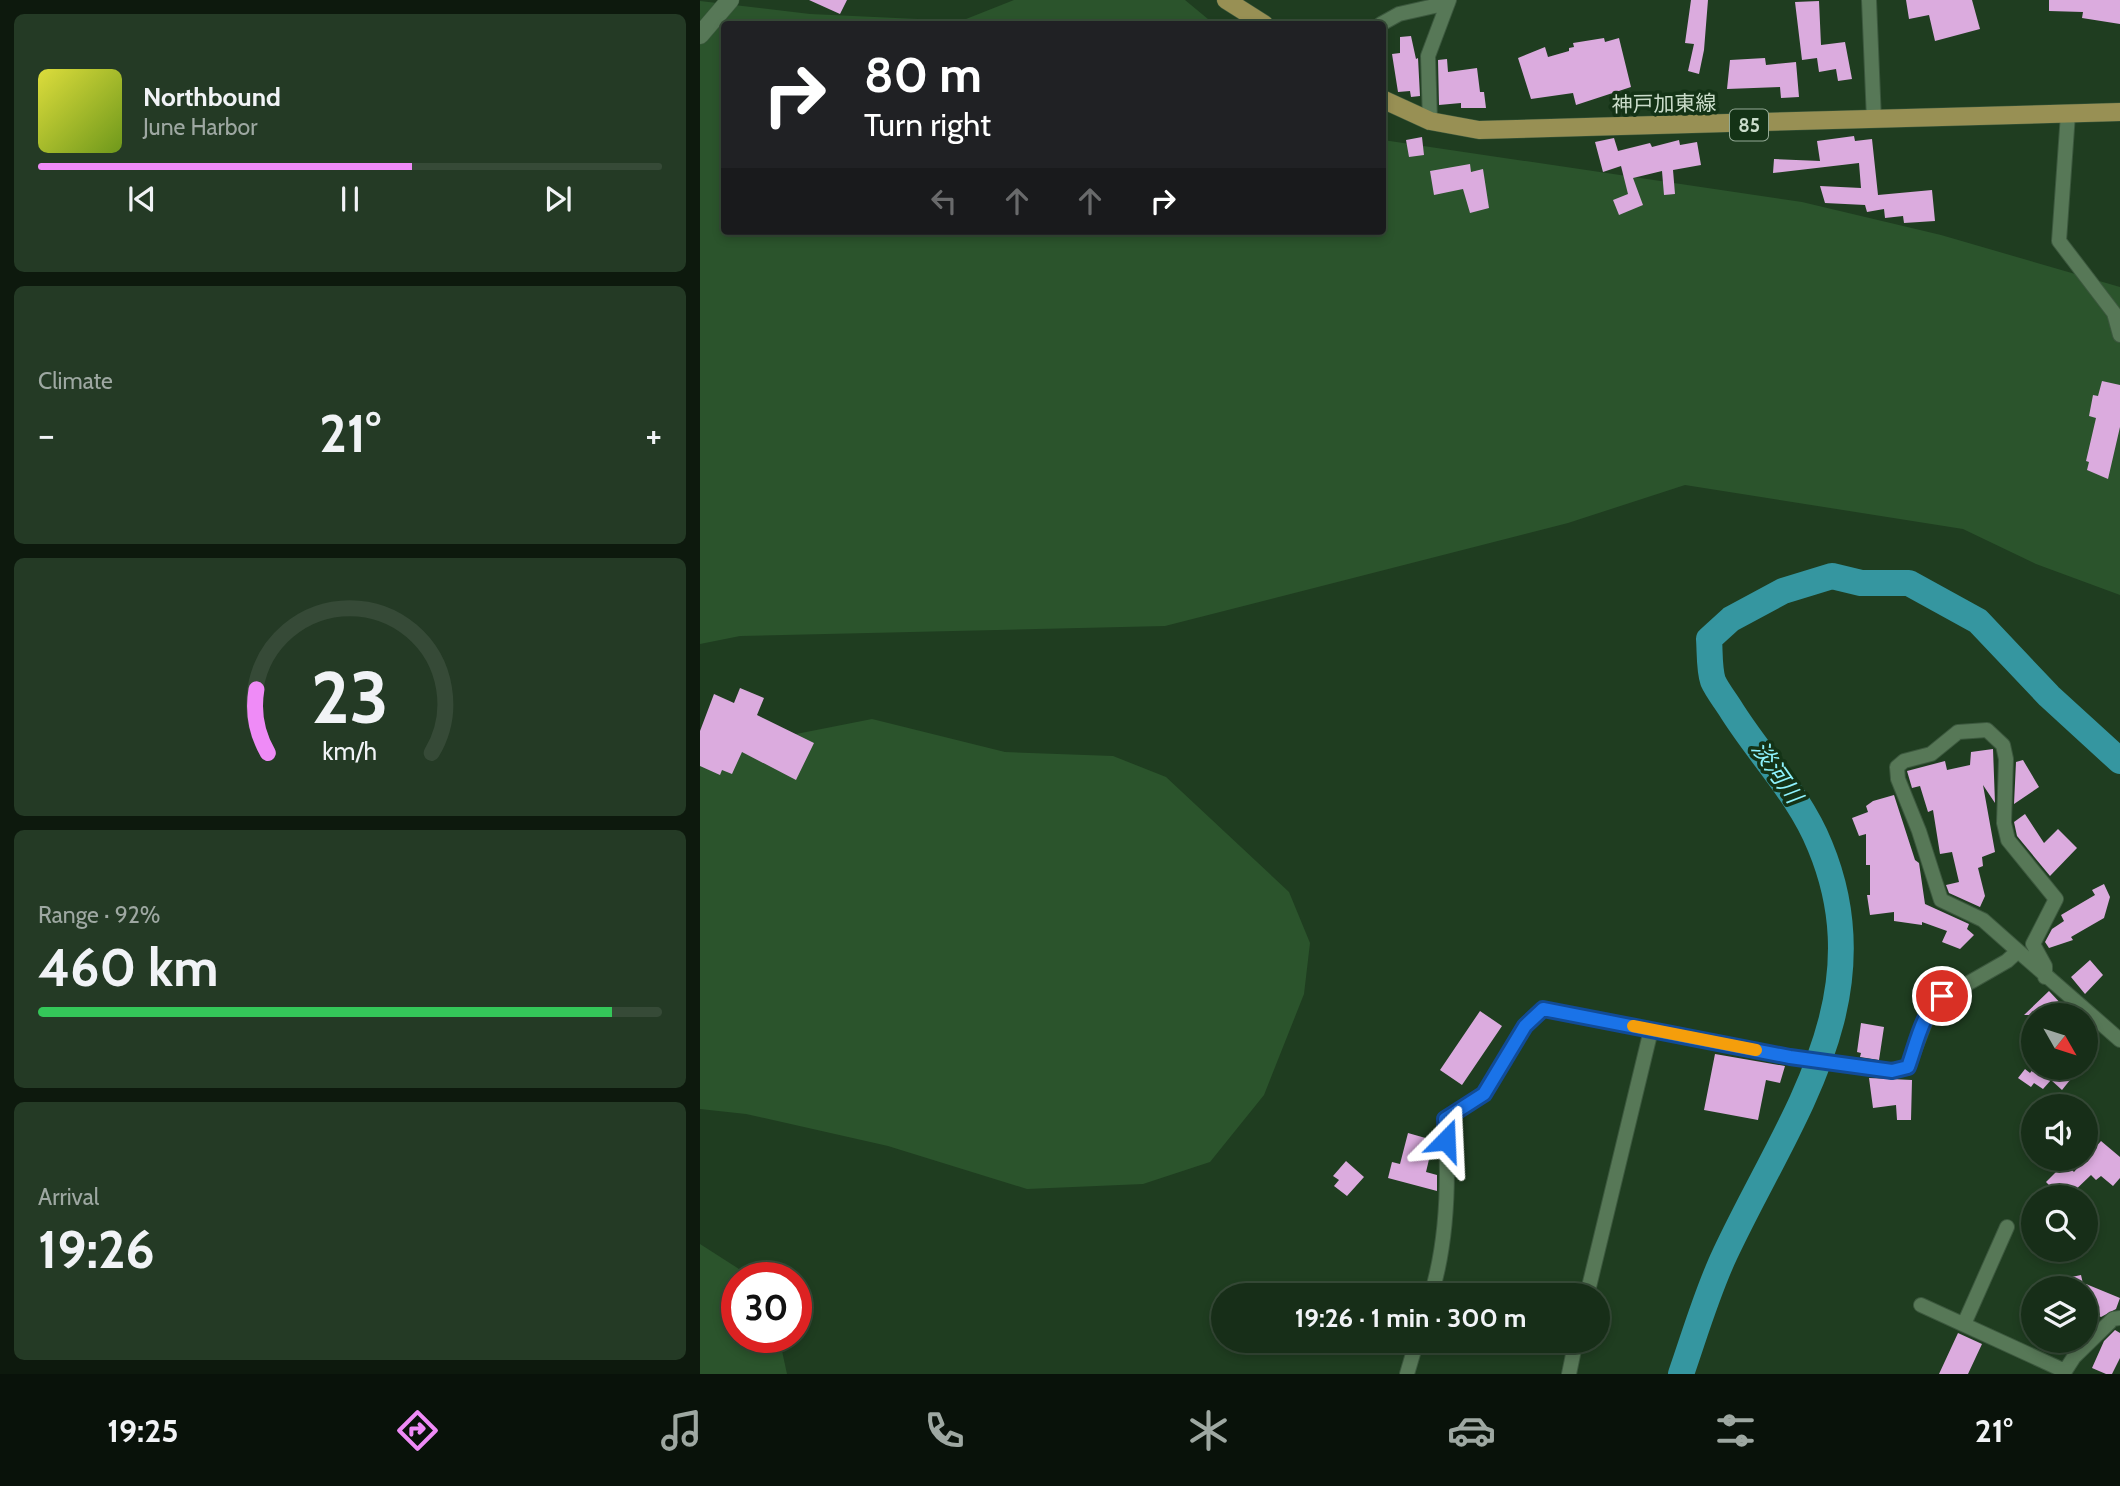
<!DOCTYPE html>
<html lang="en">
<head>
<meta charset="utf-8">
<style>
	:root { --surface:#172e18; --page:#243a25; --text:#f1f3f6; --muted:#9ea8a2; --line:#364a37; --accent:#ef8bf7 }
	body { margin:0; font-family:Cabin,"Noto Sans JP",sans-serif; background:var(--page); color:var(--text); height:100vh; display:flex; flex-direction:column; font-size:26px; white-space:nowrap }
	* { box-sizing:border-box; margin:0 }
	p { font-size:23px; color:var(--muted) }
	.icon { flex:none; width:38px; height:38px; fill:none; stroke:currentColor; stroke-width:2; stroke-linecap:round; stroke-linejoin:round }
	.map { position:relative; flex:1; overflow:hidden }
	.details { display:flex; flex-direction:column; gap:14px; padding:14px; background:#0d190d; width:700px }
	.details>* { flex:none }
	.hud { position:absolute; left:21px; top:21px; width:665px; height:214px; border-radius:7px; box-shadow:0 4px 10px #0003,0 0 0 2px var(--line); background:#202124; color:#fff; overflow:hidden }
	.needle { width:46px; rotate:129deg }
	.controls { position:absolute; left:1321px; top:1003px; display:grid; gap:14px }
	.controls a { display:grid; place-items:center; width:77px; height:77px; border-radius:50%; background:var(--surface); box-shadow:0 4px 10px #0003,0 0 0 2px var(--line); font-size:35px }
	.speed { position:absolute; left:21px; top:1262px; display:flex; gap:14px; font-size:35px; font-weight:700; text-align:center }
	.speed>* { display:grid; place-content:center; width:91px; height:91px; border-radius:50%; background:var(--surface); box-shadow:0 4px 10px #0003,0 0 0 2px var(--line); line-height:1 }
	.speed .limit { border:10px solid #d22; background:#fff; color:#111 }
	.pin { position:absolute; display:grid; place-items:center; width:60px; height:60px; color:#fff; margin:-30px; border:4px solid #fff; border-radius:50%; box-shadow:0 2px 7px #0007 }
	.me { position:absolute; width:77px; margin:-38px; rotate:21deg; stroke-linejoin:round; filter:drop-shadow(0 0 5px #0008) }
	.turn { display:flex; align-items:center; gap:24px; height:147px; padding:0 28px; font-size:32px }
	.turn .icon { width:91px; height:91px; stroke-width:2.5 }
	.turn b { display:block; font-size:49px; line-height:60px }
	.lanes { display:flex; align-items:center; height:66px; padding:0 28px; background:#0003; justify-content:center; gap:35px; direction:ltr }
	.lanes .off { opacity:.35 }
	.big { font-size:52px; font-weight:700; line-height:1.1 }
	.details .card { flex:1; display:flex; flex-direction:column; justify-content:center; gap:10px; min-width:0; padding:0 24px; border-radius:10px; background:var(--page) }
	.details .dial { align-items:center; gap:0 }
	.dial svg { height:182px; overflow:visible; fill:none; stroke:var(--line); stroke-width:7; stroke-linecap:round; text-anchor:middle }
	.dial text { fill:var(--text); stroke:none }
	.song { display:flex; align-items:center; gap:21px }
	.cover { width:84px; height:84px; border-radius:10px; background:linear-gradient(135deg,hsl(60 70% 55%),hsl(80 70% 35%)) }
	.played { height:7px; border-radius:4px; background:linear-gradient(90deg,var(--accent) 60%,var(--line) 60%) }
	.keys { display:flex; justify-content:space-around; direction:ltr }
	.heat { display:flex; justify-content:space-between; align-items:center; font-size:38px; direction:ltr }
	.charge { height:10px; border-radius:5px; background:linear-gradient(90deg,#34c759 92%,var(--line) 0) }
	.trip { position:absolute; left:511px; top:1283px; width:399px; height:70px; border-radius:35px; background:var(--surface); box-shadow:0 4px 10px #0003,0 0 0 2px var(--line); font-weight:700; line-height:70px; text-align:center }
	.tabs { display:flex; height:112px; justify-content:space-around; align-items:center; background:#09120a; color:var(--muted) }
	.tabs .icon { width:49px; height:49px }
	.tabs .current { color:var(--accent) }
	.tabs b { font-size:32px; color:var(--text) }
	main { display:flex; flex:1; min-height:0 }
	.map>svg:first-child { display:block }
	.green { fill:#2b542c }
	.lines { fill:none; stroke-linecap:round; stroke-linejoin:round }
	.river { stroke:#3596a0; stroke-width:26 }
	.building { fill:#dbabde }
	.minor-casing { stroke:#3c583e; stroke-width:16 }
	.tertiary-casing { stroke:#3c583e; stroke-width:19 }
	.primary-casing { stroke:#3c583e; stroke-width:19 }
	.minor { stroke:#577857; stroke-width:14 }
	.tertiary { stroke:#577857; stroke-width:18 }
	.primary { stroke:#989054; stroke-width:18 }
	.route-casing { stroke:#114b97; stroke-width:18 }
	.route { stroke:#1a73e8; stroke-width:12 }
	.slow { stroke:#f59e0b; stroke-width:12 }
	.labels { text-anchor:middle; stroke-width:7; stroke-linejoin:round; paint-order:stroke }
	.shield { fill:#143316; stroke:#94aa95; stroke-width:2 }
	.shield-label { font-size:19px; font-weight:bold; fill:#cbddcb }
	.street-label { font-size:21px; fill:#cbddcb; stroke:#143316 }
	.water-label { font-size:23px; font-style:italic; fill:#8ff3fe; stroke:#143316 }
</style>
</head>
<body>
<main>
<section class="details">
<div class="card">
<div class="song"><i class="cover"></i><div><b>Northbound</b><p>June Harbor</p></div></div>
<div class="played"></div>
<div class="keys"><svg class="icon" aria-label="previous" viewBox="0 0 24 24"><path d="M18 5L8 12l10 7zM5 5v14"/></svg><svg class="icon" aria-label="pause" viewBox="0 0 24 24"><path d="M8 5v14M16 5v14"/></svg><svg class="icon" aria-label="next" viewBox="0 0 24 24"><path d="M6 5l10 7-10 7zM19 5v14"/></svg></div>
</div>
<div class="card"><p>Climate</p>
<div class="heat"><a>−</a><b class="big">21°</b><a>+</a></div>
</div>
<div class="card dial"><svg viewBox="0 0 100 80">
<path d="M14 69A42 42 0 1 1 86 69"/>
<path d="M14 69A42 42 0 0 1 9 41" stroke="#ef8bf7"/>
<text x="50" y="56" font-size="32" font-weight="700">23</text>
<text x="50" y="72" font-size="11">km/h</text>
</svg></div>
<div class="card"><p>Range · 92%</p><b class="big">460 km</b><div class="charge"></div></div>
<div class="card"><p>Arrival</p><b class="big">19:26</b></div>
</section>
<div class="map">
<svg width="1420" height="1374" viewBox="0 0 1420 1374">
	<rect width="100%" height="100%" fill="#1f3d20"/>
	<path class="green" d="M 314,0 L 485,0 L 514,24 L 24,24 L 24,231 L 682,231 L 683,140 L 1102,202 L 1241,235 L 1420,287 L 1420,595 L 1336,564 L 1263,529 L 985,485 L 868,523 L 465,626 L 40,636 L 0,644 L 0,1 L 110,14 L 261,21 Z
		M 172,719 L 305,752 L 413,756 L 466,777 L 589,892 L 610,943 L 604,994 L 564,1095 L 510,1162 L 443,1184 L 327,1189 L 188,1146 L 46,1114 L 0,1109 L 0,753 Z
		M 0,1244 L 39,1269 L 46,1277 L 37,1278 L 37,1337 L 79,1337 L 87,1374 L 0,1374 Z"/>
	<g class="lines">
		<path class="river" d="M 981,1374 C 995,1334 1007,1292 1025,1254 C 1087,1121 1184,1000 1120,846 C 1099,794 1059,755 1030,708 C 1025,700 1017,690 1013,681 C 1009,669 1010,652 1009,639 L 1031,619 L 1083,591 L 1132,576 L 1161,583 L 1209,583 L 1278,621 L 1349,696 L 1420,761"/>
	</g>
	<path class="building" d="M 109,0 L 147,0 L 140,14 Z
		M 991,0 L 1008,0 L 1004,50 L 999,74 L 988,71 L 994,44 L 985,43 Z
		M 1206,0 L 1272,0 L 1280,29 L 1235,41 L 1229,15 L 1209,19 Z
		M 1349,0 L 1420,0 L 1420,24 L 1382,18 L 1383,12 L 1349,11 Z
		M 1119,1 L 1121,45 L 1145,42 L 1152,79 L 1138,81 L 1136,69 L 1119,72 L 1117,58 L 1102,60 L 1095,2 Z
		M 711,36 L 716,59 L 718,58 L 720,96 L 711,97 L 710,91 L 698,92 L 692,54 L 700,53 L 700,37 Z
		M 904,38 L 905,42 L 919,38 L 931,87 L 876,105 L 873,93 L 831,99 L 818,58 L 845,47 L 848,57 L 869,51 L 869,48 L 874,47 L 873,43 Z
		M 1065,58 L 1066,65 L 1096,62 L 1099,97 L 1081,98 L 1080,87 L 1027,89 L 1030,60 Z
		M 747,59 L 748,72 L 777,68 L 780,92 L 784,92 L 786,108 L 761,108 L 761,103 L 739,105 L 738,60 Z
		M 1154,136 L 1155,141 L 1172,139 L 1178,195 L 1232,190 L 1235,221 L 1204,223 L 1203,216 L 1185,218 L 1184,209 L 1167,212 L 1165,205 L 1125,203 L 1120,186 L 1161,188 L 1159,163 L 1073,173 L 1074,159 L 1120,161 L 1117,141 Z
		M 722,137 L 724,155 L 709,157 L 706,140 Z
		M 914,138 L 918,151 L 950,143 L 952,147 L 979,140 L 980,145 L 997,142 L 1001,165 L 973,170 L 975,194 L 964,195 L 962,171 L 933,178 L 943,205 L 919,215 L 913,200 L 928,194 L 921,166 L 903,172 L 895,142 Z
		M 770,164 L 771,172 L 783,169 L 789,208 L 770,213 L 763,189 L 734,195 L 730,171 Z
		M 1402,381 L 1420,385 L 1420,427 L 1408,479 L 1387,470 L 1389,462 L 1386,461 L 1396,418 L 1389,416 L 1393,395 L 1398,396 Z
		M 40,688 L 64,698 L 57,715 L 114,743 L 96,780 L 42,752 L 32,774 L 22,770 L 20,775 L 0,766 L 0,731 L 14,694 L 34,703 Z
		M 1293,749 L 1295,803 L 1283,785 L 1295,852 L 1282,857 L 1283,866 L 1278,868 L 1285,896 L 1280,907 L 1249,893 L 1246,885 L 1259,882 L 1252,852 L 1240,854 L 1233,810 L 1228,812 L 1220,786 L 1212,788 L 1207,771 L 1245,761 L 1247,770 L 1270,765 L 1271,752 Z
		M 1323,760 L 1339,787 L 1314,804 L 1316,762 Z
		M 1194,795 L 1215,860 L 1219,863 L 1225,904 L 1269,924 L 1267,929 L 1274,935 L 1260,949 L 1242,942 L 1247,931 L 1222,922 L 1222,925 L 1194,921 L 1194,912 L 1170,915 L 1167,895 L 1170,895 L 1170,865 L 1166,865 L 1166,834 L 1159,836 L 1152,818 L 1168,812 L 1166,806 L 1173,801 Z
		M 1325,814 L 1344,843 L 1358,829 L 1377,848 L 1350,876 L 1317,836 L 1314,822 Z
		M 1404,884 L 1410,897 L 1404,918 L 1371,937 L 1373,940 L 1349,948 L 1345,942 L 1352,929 L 1364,921 L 1361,915 L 1395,895 L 1392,890 Z
		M 1390,960 L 1403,975 L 1385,994 L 1371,977 Z
		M 1349,991 L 1364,1007 L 1355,1015 L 1324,1015 Z
		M 780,1011 L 802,1026 L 762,1085 L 740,1070 Z
		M 1161,1023 L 1184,1027 L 1179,1060 L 1160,1057 L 1161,1053 L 1157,1052 Z
		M 1015,1054 L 1085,1066 L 1080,1083 L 1066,1080 L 1058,1120 L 1004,1110 Z
		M 1334,1068 L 1361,1068 L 1370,1075 L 1367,1078 L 1370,1080 L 1362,1090 L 1351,1080 L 1343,1089 L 1334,1083 L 1331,1087 L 1318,1078 L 1325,1069 L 1330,1073 Z
		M 1169,1078 L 1212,1080 L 1211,1120 L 1197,1120 L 1196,1105 L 1173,1108 Z
		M 708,1133 L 729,1139 L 727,1150 L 731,1151 L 726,1172 L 737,1175 L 737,1191 L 688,1178 L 692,1162 L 700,1164 Z
		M 1401,1141 L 1420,1157 L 1420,1178 L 1413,1186 L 1401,1176 L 1396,1180 L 1391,1175 L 1368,1197 L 1361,1197 L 1346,1182 L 1365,1163 L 1374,1172 Z
		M 646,1161 L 664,1177 L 647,1196 L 634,1186 L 639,1180 L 633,1176 Z
		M 1381,1275 L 1384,1288 L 1344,1288 L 1343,1283 Z
		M 1386,1284 L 1420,1298 L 1416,1309 L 1401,1317 L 1386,1310 Z
		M 1415,1330 L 1420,1333 L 1420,1358 L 1412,1374 L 1406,1374 L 1392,1368 L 1404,1341 Z
		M 1258,1333 L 1282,1344 L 1268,1374 L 1239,1374 Z"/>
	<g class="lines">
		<g class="minor-casing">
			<path id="minor" d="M 1169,0 L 1174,120
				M 681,24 L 699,14 L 748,3
				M 1368,114 L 1359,241 L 1414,313 L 1420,335
				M 730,121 L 728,56 L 749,0
				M 1318,951 L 1283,920 L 1241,900 L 1219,831 L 1198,779 L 1197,767 L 1204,761 L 1231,754 L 1258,732 L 1287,730 L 1303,745 L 1306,759 L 1304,823 L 1308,840 L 1356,899 L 1333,944 L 1345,966 L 1345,977
				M 731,1295 C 748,1240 749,1176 745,1119 L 784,1094 L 825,1025 L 843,1009 L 1090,1057 L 1192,1071 L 1208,1067 L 1232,1004 L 1307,961 L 1318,951 L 1420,1040
				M 887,1295 L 951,1030
				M 1221,1305 L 1365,1371
				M 1264,1324 L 1307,1227
				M 707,1374 L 717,1340
				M 869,1374 L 876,1340
				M 1363,1374 L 1374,1357 L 1413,1319 L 1420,1318"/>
		</g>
		<g class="tertiary-casing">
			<path id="tertiary" d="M 0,35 L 30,0"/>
		</g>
		<g class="primary-casing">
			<path id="primary" d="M 526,0 L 564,24
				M 682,99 L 730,121 L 779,130 L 1420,112"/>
		</g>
		<use href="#minor" class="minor"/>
		<use href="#tertiary" class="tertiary"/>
		<use href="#primary" class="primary"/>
	</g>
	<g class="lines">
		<g class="route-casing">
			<path id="route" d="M 746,1140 L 745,1119 L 784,1094 L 825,1026 L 843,1009 L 1090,1057 L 1192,1071 L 1208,1067 C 1217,1042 1222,1013 1242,996"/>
		</g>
		<use href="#route" class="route"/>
		<path class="slow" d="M 933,1026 L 1056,1050"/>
	</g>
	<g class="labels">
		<rect class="shield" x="1030" y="109.5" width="38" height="31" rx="5"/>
		<g class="shield-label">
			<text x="1049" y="132">85</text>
		</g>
		<g class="street-label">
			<text transform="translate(964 104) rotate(-1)" y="7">神戸加東線</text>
		</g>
		<g class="water-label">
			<text transform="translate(1077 772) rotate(55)" y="8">淡河川</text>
		</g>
	</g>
</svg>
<div class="controls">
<a><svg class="needle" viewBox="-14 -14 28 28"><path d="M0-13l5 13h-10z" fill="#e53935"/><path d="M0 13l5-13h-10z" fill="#9ea8a2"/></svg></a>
<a><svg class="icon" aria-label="sound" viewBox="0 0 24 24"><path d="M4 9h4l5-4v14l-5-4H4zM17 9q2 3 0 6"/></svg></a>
<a><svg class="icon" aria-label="search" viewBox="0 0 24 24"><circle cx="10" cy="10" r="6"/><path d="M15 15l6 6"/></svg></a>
<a><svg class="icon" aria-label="layers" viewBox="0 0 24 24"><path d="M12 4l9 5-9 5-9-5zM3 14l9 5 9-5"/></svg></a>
</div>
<div class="speed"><div class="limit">30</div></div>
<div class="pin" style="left:1242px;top:996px;background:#d93025"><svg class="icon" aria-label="arrive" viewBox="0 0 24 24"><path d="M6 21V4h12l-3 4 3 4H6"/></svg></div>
<svg class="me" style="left:746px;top:1140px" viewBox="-20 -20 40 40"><path d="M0-17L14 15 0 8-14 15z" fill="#1a73e8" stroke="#fff" stroke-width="4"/></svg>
<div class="trip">19:26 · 1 min · 300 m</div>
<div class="hud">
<div class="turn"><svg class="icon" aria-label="right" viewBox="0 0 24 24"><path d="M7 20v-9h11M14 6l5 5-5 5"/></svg><div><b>80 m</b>Turn right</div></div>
<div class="lanes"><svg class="icon off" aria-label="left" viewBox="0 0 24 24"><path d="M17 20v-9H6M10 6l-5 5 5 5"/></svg><svg class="icon off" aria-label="ahead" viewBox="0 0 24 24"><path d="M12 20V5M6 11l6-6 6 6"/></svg><svg class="icon off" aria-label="ahead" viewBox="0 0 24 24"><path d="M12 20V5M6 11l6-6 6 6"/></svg><svg class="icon" aria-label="right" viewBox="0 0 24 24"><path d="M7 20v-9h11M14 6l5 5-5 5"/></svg></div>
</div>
</div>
</main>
<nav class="tabs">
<b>19:25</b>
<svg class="icon current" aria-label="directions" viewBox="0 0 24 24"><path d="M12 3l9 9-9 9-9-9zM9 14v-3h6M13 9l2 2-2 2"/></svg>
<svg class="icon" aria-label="music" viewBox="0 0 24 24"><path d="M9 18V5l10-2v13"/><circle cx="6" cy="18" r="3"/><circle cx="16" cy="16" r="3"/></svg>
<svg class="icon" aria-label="phone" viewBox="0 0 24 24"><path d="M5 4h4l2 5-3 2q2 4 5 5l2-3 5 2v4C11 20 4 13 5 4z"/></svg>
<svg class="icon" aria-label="climate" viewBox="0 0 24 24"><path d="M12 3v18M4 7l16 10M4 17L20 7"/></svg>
<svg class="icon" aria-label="car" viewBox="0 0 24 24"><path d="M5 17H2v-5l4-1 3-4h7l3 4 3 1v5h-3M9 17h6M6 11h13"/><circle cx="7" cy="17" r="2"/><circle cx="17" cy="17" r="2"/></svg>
<svg class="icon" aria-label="filters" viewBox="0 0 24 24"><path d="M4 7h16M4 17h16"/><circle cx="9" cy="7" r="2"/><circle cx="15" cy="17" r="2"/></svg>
<b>21°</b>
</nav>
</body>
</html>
